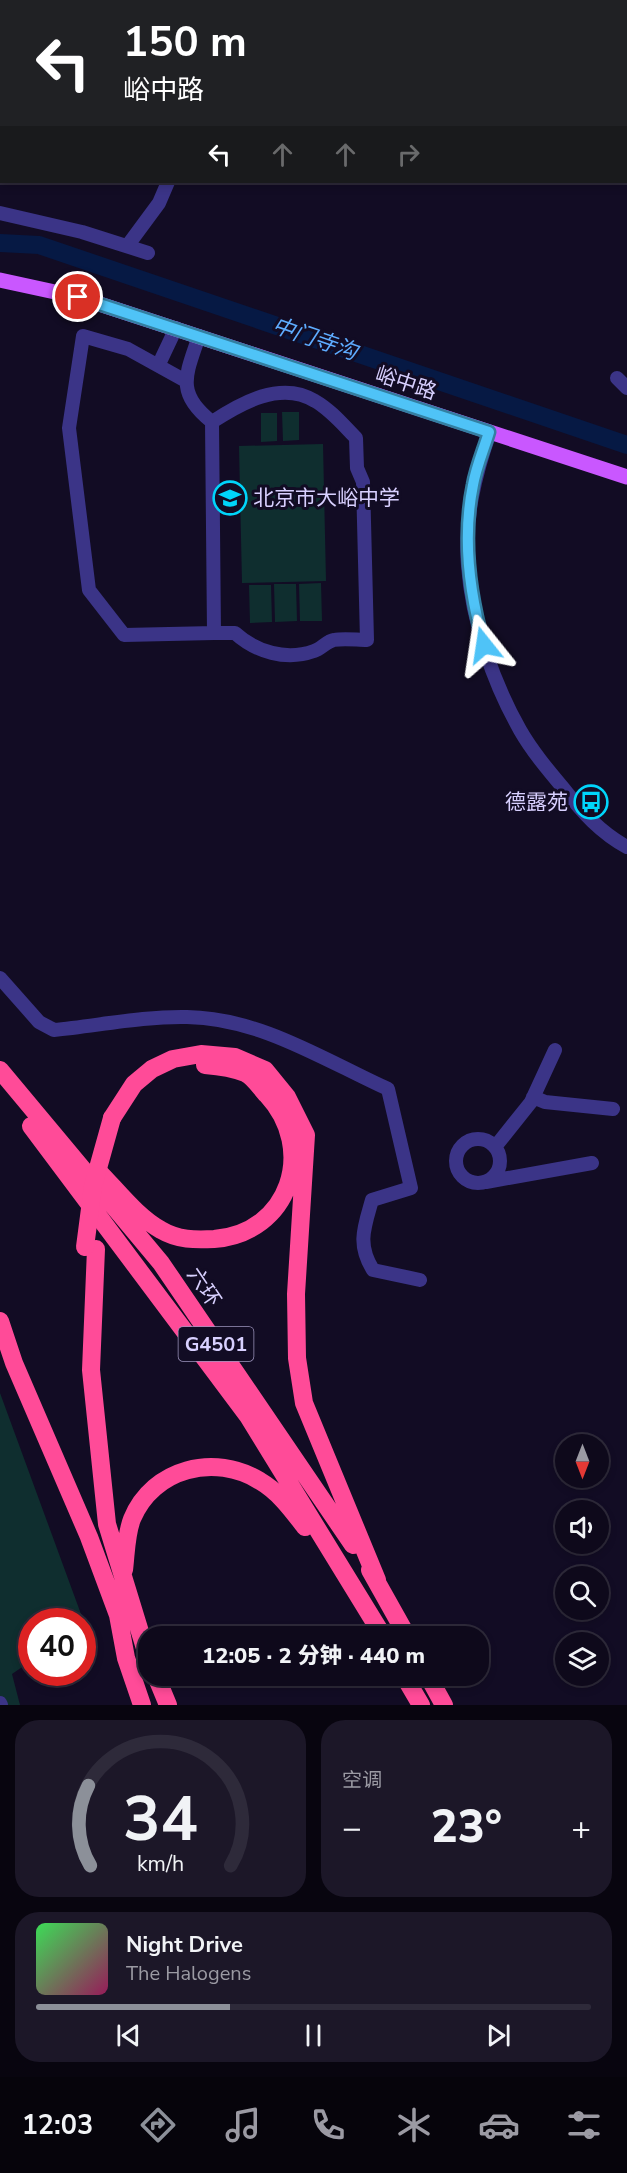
<!DOCTYPE html>
<html lang="zh">
<head>
<meta charset="utf-8">
<style>
	:root { --surface:#0e091b; --page:#1c1728; --text:#f1f3f6; --muted:#9b9aa3; --line:#2e2a3a; --accent:#8c9099 }
	body { margin:0; font-family:"Nunito Sans","Noto Sans SC",sans-serif; background:var(--page); color:var(--text); height:100vh; display:flex; flex-direction:column; font-size:22px; white-space:nowrap }
	* { box-sizing:border-box; margin:0 }
	p { font-size:20px; color:var(--muted) }
	.icon { flex:none; width:33px; height:33px; fill:none; stroke:currentColor; stroke-width:2; stroke-linecap:round; stroke-linejoin:round }
	.map { position:relative; height:1705px; overflow:hidden }
	.sheet { display:flex; flex-direction:column; gap:15px; padding:15px; background:#08050f; flex:1 }
	.sheet>* { flex:none }
	.guide { position:absolute; left:0px; top:0px; width:627px; height:183px; box-shadow:0 3px 9px #0003,0 0 0 2px var(--line); background:#202124; color:#fff; overflow:hidden }
	.needle { width:39px; rotate:180deg }
	.tools { position:absolute; left:555px; top:1434px; display:grid; gap:12px }
	.tools a { display:grid; place-items:center; width:54px; height:54px; border-radius:50%; background:var(--surface); box-shadow:0 3px 9px #0003,0 0 0 2px var(--line); font-size:30px }
	.speed { position:absolute; left:18px; top:1608px; display:flex; gap:12px; font-size:30px; font-weight:700; text-align:center }
	.speed>* { display:grid; place-content:center; width:78px; height:78px; border-radius:50%; background:var(--surface); box-shadow:0 3px 9px #0003,0 0 0 2px var(--line); line-height:1 }
	.speed .limit { border:9px solid #d22; background:#fff; color:#111 }
	.pin { position:absolute; display:grid; place-items:center; width:51px; height:51px; color:#fff; margin:-26px; border:3px solid #fff; border-radius:50%; box-shadow:0 2px 6px #0007 }
	.me { position:absolute; width:66px; margin:-33px; rotate:345deg; stroke-linejoin:round; filter:drop-shadow(0 0 4px #0008) }
	.turn { display:flex; align-items:center; gap:21px; height:126px; padding:0 24px; font-size:27px }
	.turn .icon { width:78px; height:78px; stroke-width:2.5 }
	.turn b { display:block; font-size:42px; line-height:51px }
	.lanes { display:flex; align-items:center; height:57px; padding:0 24px; background:#0003; justify-content:center; gap:30px; direction:ltr }
	.lanes .off { opacity:.35 }
	.big { font-size:45px; font-weight:800; line-height:1.1 }
	.sheet .card { flex:1; display:flex; flex-direction:column; justify-content:center; gap:9px; min-width:0; padding:0 21px; border-radius:24px; background:var(--page) }
	.sheet .dial { align-items:center; gap:0 }
	.dial svg { height:156px; overflow:visible; fill:none; stroke:var(--line); stroke-width:7; stroke-linecap:round; text-anchor:middle }
	.dial text { fill:var(--text); stroke:none }
	.song { display:flex; align-items:center; gap:18px }
	.cover { width:72px; height:72px; border-radius:9px; background:linear-gradient(135deg,hsl(130 70% 55%),hsl(330 70% 35%)) }
	.played { height:6px; border-radius:3px; background:linear-gradient(90deg,var(--accent) 35%,var(--line) 35%) }
	.keys { display:flex; justify-content:space-around; direction:ltr }
	.heat { display:flex; justify-content:space-between; align-items:center; font-size:33px; direction:ltr }
	.sheet .tiles { flex:1; display:grid; gap:15px; grid-template-columns:1fr 1fr }
	.card:last-child { grid-column:span 2 }
	.trip { position:absolute; left:138px; top:1626px; width:351px; height:60px; border-radius:24px; background:var(--surface); box-shadow:0 3px 9px #0003,0 0 0 2px var(--line); font-weight:800; line-height:60px; text-align:center }
	.dock { display:flex; height:96px; justify-content:space-around; align-items:center; background:#06040b; color:var(--muted) }
	.dock .icon { width:42px; height:42px }
	.dock .current { color:var(--accent) }
	.dock b { font-size:27px; color:var(--text) }
	.map>svg:first-child { display:block }
	.green { fill:#0f2e2f }
	.lines { fill:none; stroke-linecap:round; stroke-linejoin:round }
	.river { stroke:#061944; stroke-width:18 }
	.minor { stroke:#3b3487; stroke-width:14 }
	.major { stroke:#c957ff; stroke-width:15 }
	.highway { stroke:#ff4b98; stroke-width:18 }
	.highway-bridge { stroke:#ff4b98; stroke-width:18 }
	.route-casing { stroke:#337fa1; stroke-width:15 }
	.route { stroke:#4fc3f7; stroke-width:10 }
	.labels { text-anchor:middle; stroke-width:6; stroke-linejoin:round; paint-order:stroke }
	.shield { fill:#120c24; stroke:#9d95bd; stroke-width:1.5 }
	.shield-label { font-size:20px; font-weight:bold; fill:#d8d0ff }
	.street-label { font-size:21px; fill:#d8d0ff; stroke:#120c24 }
	.poi-label { font-size:21px; fill:#d8d0ff; stroke:#120c24; text-anchor:start }
	.water-label { font-size:22px; font-style:italic; fill:#5eacff; stroke:#120c24 }
</style>
</head>
<body>
<div class="map">
<svg width="627" height="1705" viewBox="0 0 627 1705">
	<rect width="100%" height="100%" fill="#120c24"/>
	<path class="green" d="M 282,412 L 299,412 L 299,440 L 283,441 Z
		M 261,413 L 277,413 L 277,441 L 261,442 Z
		M 323,444 L 326,581 L 242,583 L 239,446 Z
		M 321,583 L 322,621 L 300,621 L 299,584 Z
		M 274,584 L 296,584 L 297,621 L 275,622 Z
		M 249,585 L 271,585 L 272,622 L 250,623 Z
		M 0,1393 L 85,1625 L 83,1626 L 82,1622 L 32,1622 L 31,1661 L 12,1674 L 20,1705 L 0,1705 Z"/>
	<g class="lines">
		<path class="river" d="M 0,243 L 39,245 L 627,445"/>
		<path class="minor" d="M 517,0 L 518,2
			M 198,2 L 199,0
			M 626,109 L 627,110
			M 0,213 L 82,232 L 148,253
			M 128,245 L 159,203 L 168,182
			M 159,364 L 176,328
			M 617,378 L 627,388
			M 184,380 L 128,349 L 83,336 L 69,428 L 89,590 L 124,635 L 214,633 L 212,422 C 175,393 186,375 199,336
			M 212,422 C 241,403 281,380 315,401 C 331,410 344,426 356,438 L 357,468 L 363,482 L 367,640 C 357,640 344,638 334,640 C 327,641 321,649 314,651 C 286,661 256,652 235,633 L 214,633
			M 490,432 C 475,475 464,519 468,566 C 472,622 493,682 520,730 C 532,751 548,770 564,789 C 582,812 601,833 627,847
			M 0,978 L 39,1022 L 54,1030 C 96,1026 144,1016 187,1017 C 260,1018 324,1060 388,1089 L 411,1188 L 372,1200 C 364,1228 357,1244 373,1270 L 420,1280
			M 533,1097 L 545,1102 L 613,1109
			M456 1161a22 22 0 1 1 44 0a22 22 0 1 1-44 0Z
			M 495,1147 L 531,1102 L 555,1050
			M 486,1182 L 592,1163
			M 0,1703 L 1,1705"/>
		<path class="major" d="M 0,280 L 78,297 L 627,477"/>
		<path class="highway" d="M 0,1070 L 161,1263 L 353,1545
			M 112,1118 L 134,1084 L 152,1069 L 173,1059 L 201,1054 L 235,1057 L 265,1070 L 287,1097 L 306,1135 L 296,1294 L 297,1358 L 304,1403 L 377,1580
			M 31,1126 L 248,1416 L 383,1636
			M 98,1171 C 117,1190 137,1217 161,1230 C 178,1240 195,1240 214,1239 C 290,1233 317,1149 267,1095 C 261,1089 253,1076 245,1073 C 233,1068 217,1066 205,1065
			M 96,1249 L 91,1370 L 107,1524 L 148,1658
			M 0,1321 L 14,1363 L 89,1537 L 118,1615 L 126,1658 L 142,1705
			M 124,1570 C 126,1554 126,1534 132,1519 C 153,1468 215,1453 260,1481 C 279,1492 292,1510 305,1527
			M 370,1570 L 407,1636
			M 156,1676 L 168,1705
			M 404,1676 L 421,1705
			M 428,1676 L 444,1705"/>
		<path class="highway-bridge" d="M 85,1247 L 93,1186 L 112,1118"/>
	</g>
	<g class="lines">
		<g class="route-casing">
			<path id="route" d="M 78,297 L 489,432 C 484,449 476,467 473,485 C 462,539 469,592 484,645"/>
		</g>
		<use href="#route" class="route"/>
	</g>
	<defs>
		<g id="school-ring" transform="scale(1.725)"><circle r="9.5" fill="#120c24" stroke="#00d5fb" stroke-width="1.5"/><path d="M0-5L7-2L0 1L-7-2ZM-4 1L0 2.5L4 1V4Q0 6-4 4Z" fill="#00d5fb"/></g>
		<g id="bus-ring" transform="scale(1.725)"><circle r="9.5" fill="#120c24" stroke="#00d5fb" stroke-width="1.5"/><path d="M-5-6H5V4H4V6H2V4H-2V6H-4V4H-5ZM-3.5-4V0h7V-4ZM-3.5 1.2v1.5H-2V1.2ZM2 1.2v1.5H3.5V1.2Z" fill="#00d5fb"/></g>
	</defs>
	<g fill-rule="evenodd">
		<use href="#school-ring" x="230" y="498"/>
		<use href="#bus-ring" x="591" y="802"/>
	</g>
	<g class="labels">
		<rect class="shield" x="178.5" y="1327" width="75" height="34" rx="4.5"/>
		<g class="shield-label">
			<text x="216" y="1351">G4501</text>
		</g>
		<g class="street-label">
			<text transform="translate(406 383) rotate(18)" y="7">峪中路</text>
			<text transform="translate(204 1287) rotate(56)" y="7">六环</text>
		</g>
		<g class="poi-label">
			<text x="253" y="505">北京市大峪中学</text>
			<text x="568" y="809" text-anchor="end">德露苑</text>
		</g>
		<g class="water-label">
			<text transform="translate(315 338) rotate(19)" y="8">中门寺沟</text>
		</g>
	</g>
</svg>
<div class="tools">
<a><svg class="needle" viewBox="-14 -14 28 28"><path d="M0-13l5 13h-10z" fill="#e53935"/><path d="M0 13l5-13h-10z" fill="#9b9aa3"/></svg></a>
<a><svg class="icon" aria-label="sound" viewBox="0 0 24 24"><path d="M4 9h4l5-4v14l-5-4H4zM17 9q2 3 0 6"/></svg></a>
<a><svg class="icon" aria-label="search" viewBox="0 0 24 24"><circle cx="10" cy="10" r="6"/><path d="M15 15l6 6"/></svg></a>
<a><svg class="icon" aria-label="layers" viewBox="0 0 24 24"><path d="M12 4l9 5-9 5-9-5zM3 14l9 5 9-5"/></svg></a>
</div>
<div class="speed"><div class="limit">40</div></div>
<div class="pin" style="left:78px;top:297px;background:#d93025"><svg class="icon" aria-label="arrive" viewBox="0 0 24 24"><path d="M6 21V4h12l-3 4 3 4H6"/></svg></div>
<svg class="me" style="left:484px;top:645px" viewBox="-20 -20 40 40"><path d="M0-17L14 15 0 8-14 15z" fill="#4fc3f7" stroke="#fff" stroke-width="4"/></svg>
<div class="trip">12:05 · 2 分钟 · 440 m</div>
<div class="guide">
<div class="turn"><svg class="icon" aria-label="left" viewBox="0 0 24 24"><path d="M17 20v-9H6M10 6l-5 5 5 5"/></svg><div><b>150 m</b>峪中路</div></div>
<div class="lanes"><svg class="icon" aria-label="left" viewBox="0 0 24 24"><path d="M17 20v-9H6M10 6l-5 5 5 5"/></svg><svg class="icon off" aria-label="ahead" viewBox="0 0 24 24"><path d="M12 20V5M6 11l6-6 6 6"/></svg><svg class="icon off" aria-label="ahead" viewBox="0 0 24 24"><path d="M12 20V5M6 11l6-6 6 6"/></svg><svg class="icon off" aria-label="right" viewBox="0 0 24 24"><path d="M7 20v-9h11M14 6l5 5-5 5"/></svg></div>
</div>
</div>
<section class="sheet">
<div class="tiles">
<div class="card dial"><svg viewBox="0 0 100 80">
<path d="M14 69A42 42 0 1 1 86 69"/>
<path d="M14 69A42 42 0 0 1 13 28" stroke="#8c9099"/>
<text x="50" y="56" font-size="32" font-weight="700">34</text>
<text x="50" y="72" font-size="11">km/h</text>
</svg></div>
<div class="card"><p>空调</p>
<div class="heat"><a>−</a><b class="big">23°</b><a>+</a></div>
</div>
<div class="card">
<div class="song"><i class="cover"></i><div><b>Night Drive</b><p>The Halogens</p></div></div>
<div class="played"></div>
<div class="keys"><svg class="icon" aria-label="previous" viewBox="0 0 24 24"><path d="M18 5L8 12l10 7zM5 5v14"/></svg><svg class="icon" aria-label="pause" viewBox="0 0 24 24"><path d="M8 5v14M16 5v14"/></svg><svg class="icon" aria-label="next" viewBox="0 0 24 24"><path d="M6 5l10 7-10 7zM19 5v14"/></svg></div>
</div>
</div>
</section>
<nav class="dock">
<b>12:03</b>
<svg class="icon current" aria-label="directions" viewBox="0 0 24 24"><path d="M12 3l9 9-9 9-9-9zM9 14v-3h6M13 9l2 2-2 2"/></svg>
<svg class="icon" aria-label="music" viewBox="0 0 24 24"><path d="M9 18V5l10-2v13"/><circle cx="6" cy="18" r="3"/><circle cx="16" cy="16" r="3"/></svg>
<svg class="icon" aria-label="phone" viewBox="0 0 24 24"><path d="M5 4h4l2 5-3 2q2 4 5 5l2-3 5 2v4C11 20 4 13 5 4z"/></svg>
<svg class="icon" aria-label="climate" viewBox="0 0 24 24"><path d="M12 3v18M4 7l16 10M4 17L20 7"/></svg>
<svg class="icon" aria-label="car" viewBox="0 0 24 24"><path d="M5 17H2v-5l4-1 3-4h7l3 4 3 1v5h-3M9 17h6M6 11h13"/><circle cx="7" cy="17" r="2"/><circle cx="17" cy="17" r="2"/></svg>
<svg class="icon" aria-label="filters" viewBox="0 0 24 24"><path d="M4 7h16M4 17h16"/><circle cx="9" cy="7" r="2"/><circle cx="15" cy="17" r="2"/></svg>
</nav>
</body>
</html>
